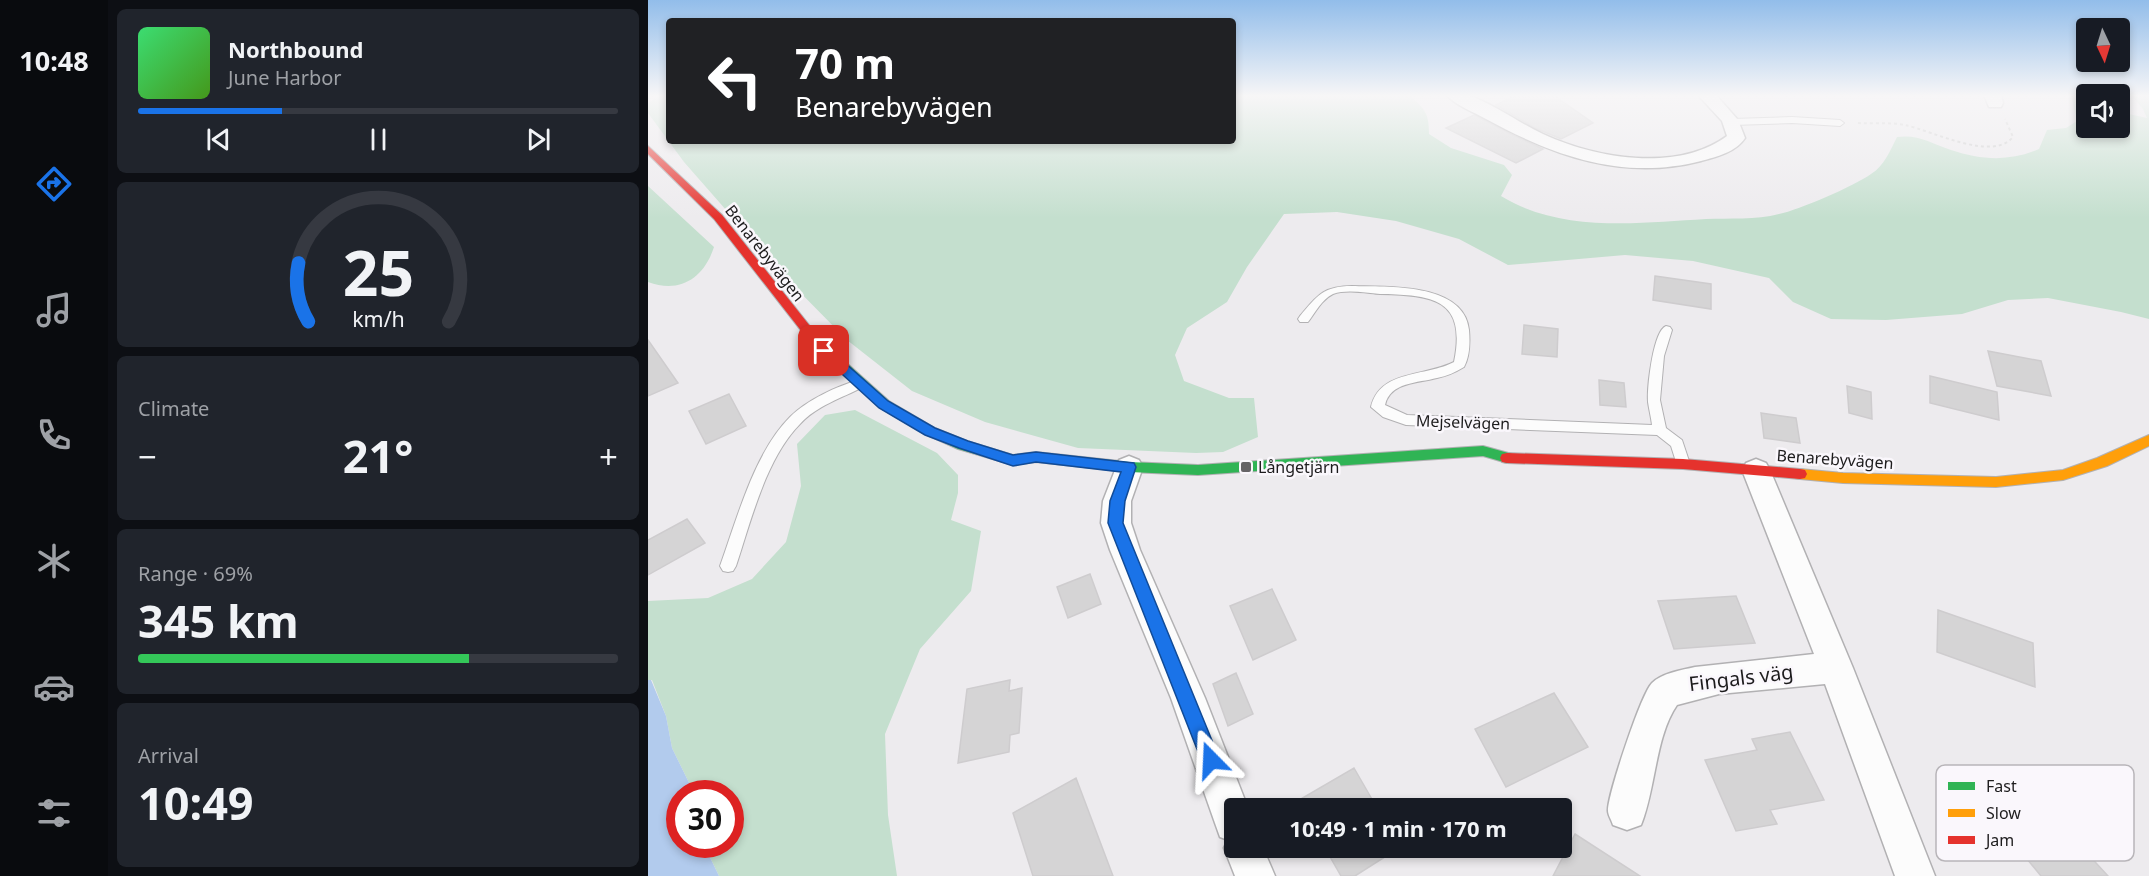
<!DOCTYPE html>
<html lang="en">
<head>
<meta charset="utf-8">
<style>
	:root { --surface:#171b24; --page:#20242c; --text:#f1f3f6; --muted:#9ea1a6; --line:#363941; --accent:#1a73e8 }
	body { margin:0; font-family:"Noto Sans",sans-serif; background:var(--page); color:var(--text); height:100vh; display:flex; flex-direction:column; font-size:22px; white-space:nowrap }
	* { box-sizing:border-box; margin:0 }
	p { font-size:20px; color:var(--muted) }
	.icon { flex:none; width:33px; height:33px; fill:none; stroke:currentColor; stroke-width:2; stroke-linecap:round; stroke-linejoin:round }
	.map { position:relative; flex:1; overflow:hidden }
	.details { display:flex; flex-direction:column; gap:9px; padding:9px; background:#0d0f14; width:540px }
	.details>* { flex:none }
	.guide { position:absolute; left:18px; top:18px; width:570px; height:126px; border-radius:6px; box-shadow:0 3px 9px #0003; background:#202124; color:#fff; overflow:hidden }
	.needle { width:39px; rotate:176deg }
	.fabs { position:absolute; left:1428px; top:18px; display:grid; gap:12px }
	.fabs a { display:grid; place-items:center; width:54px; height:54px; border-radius:6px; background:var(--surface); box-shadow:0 3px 9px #0003; font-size:30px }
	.speed { position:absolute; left:18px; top:780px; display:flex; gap:12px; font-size:30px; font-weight:700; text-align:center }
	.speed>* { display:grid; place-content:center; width:78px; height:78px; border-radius:50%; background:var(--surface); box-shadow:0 3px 9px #0003; line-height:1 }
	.speed .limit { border:9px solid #d22; background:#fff; color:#111 }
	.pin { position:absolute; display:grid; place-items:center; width:51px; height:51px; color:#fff; margin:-26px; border-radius:12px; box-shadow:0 3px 9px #0006 }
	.me { position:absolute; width:66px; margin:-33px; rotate:339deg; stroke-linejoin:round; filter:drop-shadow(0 0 4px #0008) }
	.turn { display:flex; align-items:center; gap:21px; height:126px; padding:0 30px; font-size:27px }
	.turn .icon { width:78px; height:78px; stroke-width:2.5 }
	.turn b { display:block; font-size:42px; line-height:51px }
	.big { font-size:45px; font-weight:700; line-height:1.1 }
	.details .card { flex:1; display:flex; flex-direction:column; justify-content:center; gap:9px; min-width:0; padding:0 21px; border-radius:9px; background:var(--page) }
	.details .dial { align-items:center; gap:0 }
	.dial svg { height:156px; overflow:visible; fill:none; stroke:var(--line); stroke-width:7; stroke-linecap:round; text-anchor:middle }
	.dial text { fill:var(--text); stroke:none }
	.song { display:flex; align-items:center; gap:18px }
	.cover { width:72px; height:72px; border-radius:9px; background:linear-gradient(135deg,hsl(140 70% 55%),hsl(100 70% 35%)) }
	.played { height:6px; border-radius:3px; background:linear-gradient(90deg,var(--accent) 30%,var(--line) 30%) }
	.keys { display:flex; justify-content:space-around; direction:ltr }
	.heat { display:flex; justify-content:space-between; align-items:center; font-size:33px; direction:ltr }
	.charge { height:9px; border-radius:4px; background:linear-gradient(90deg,#34c759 69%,var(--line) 0) }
	.trip { position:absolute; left:576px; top:798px; width:348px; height:60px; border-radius:6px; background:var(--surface); box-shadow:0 3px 9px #0003; font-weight:700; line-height:60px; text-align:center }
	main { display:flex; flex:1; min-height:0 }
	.tab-bar { display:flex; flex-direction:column; width:108px; justify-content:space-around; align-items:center; background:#090b0e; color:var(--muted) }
	.tab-bar .icon { width:42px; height:42px }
	.tab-bar .on { color:var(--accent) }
	.tab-bar b { font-size:27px; color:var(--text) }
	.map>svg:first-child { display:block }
	.green { fill:#c4dfce }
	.water { fill:#b2cbed }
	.building { fill:#d5d4d5; stroke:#ceccce; stroke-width:1.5 }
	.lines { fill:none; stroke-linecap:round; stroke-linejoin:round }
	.lane-casing { stroke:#b2b1b3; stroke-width:2 }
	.street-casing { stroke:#b2b1b3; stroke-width:3 }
	.fast-casing { stroke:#b2b1b3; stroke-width:2 }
	.slow-casing { stroke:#b2b1b3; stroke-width:2 }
	.jam-casing { stroke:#b2b1b3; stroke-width:2 }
	.path { stroke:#cdcdcd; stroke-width:2; stroke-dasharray:3 3; stroke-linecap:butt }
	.lane { fill:#fcfcfc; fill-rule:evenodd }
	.street { fill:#fcfcfc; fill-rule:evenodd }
	.fast { fill:#30b455; fill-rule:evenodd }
	.slow { fill:#ff9f0a; fill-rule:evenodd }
	.jam { fill:#e5322d; fill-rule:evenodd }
	.route { fill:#1a73e8; stroke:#114b97; stroke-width:1.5 }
	.poi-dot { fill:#666466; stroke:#faf7fc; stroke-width:2 }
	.labels { text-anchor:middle; stroke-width:5; stroke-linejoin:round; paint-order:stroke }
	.street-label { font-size:16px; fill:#1d1c1d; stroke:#faf7fc }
	.poi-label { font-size:16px; fill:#1d1c1d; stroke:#faf7fc; text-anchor:start }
	.near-street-label { font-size:20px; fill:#1d1c1d; stroke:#faf7fc }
	.key { fill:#faf7fc; stroke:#b8b5b9; stroke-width:1.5 }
	.key-label { font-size:16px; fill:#1d1c1d }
</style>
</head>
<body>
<main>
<nav class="tab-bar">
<b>10:48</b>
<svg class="icon on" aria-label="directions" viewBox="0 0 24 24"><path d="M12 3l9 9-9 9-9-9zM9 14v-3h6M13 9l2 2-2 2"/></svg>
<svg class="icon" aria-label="music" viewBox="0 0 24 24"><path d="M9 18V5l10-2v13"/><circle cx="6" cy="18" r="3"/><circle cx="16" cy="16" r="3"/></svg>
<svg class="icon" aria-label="phone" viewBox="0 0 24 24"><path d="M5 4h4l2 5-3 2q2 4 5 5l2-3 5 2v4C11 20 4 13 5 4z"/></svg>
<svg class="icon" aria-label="climate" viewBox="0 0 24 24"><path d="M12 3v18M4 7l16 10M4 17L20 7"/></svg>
<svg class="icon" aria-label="car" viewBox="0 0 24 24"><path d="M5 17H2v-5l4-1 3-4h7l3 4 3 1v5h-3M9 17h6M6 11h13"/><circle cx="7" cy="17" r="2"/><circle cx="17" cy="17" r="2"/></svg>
<svg class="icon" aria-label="filters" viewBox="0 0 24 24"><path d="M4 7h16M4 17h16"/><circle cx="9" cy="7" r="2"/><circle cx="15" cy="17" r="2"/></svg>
</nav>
<section class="details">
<div class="card">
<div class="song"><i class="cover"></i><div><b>Northbound</b><p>June Harbor</p></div></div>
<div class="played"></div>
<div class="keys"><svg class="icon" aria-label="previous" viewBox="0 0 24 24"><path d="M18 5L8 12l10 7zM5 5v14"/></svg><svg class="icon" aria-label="pause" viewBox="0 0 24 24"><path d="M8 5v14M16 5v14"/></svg><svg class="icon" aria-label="next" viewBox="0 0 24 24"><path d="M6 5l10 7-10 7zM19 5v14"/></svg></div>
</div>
<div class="card dial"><svg viewBox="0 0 100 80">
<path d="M14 69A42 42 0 1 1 86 69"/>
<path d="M14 69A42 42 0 0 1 9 39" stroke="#1a73e8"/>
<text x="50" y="56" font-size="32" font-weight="700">25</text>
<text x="50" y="72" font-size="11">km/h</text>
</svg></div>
<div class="card"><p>Climate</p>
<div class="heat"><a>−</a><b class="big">21°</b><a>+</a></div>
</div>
<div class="card"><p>Range · 69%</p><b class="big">345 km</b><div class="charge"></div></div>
<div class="card"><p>Arrival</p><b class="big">10:49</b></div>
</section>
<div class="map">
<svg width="1501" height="876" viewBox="0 0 1501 876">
	<rect width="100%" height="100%" fill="#edebee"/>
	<path class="green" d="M 13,95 L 21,95 L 21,141 L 585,141 L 585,95 L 761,95 C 777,109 781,113 781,134 L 803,148 L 856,165 L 864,175 L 853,196 C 913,233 991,223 1058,219 C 1081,218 1108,220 1131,214 C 1151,210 1206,186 1223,174 C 1236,166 1242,151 1249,137 C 1270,134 1283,143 1303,150 C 1333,160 1362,162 1391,149 L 1399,130 L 1418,128 L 1429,121 L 1424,99 L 1438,103 L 1438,128 L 1472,128 L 1472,112 L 1499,118 L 1495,109 L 1483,95 L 1499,95 L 1501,97 L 1501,319 L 1473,312 L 1400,298 L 1360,300 L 1314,314 L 1238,320 L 1183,319 L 1145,302 L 1121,278 L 1045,261 L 977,255 L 860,265 L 811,239 L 748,221 L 689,212 L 636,214 L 599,267 L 579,302 L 539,328 L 527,355 L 536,381 L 581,398 L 606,398 L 610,437 L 575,452 L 548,453 L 430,448 L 337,422 L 264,391 L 199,340 L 135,275 L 36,162 L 0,113 L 0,103 Z
		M 0,186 L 66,247 C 56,278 32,294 0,282 Z
		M 207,410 L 289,453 L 310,475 L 310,493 L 303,520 L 333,531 L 323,591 L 272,649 L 237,734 L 240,815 L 249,876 L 71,876 L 56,845 L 82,844 L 82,794 L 46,793 L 24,748 L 18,716 L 4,680 L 0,680 L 0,601 L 60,598 L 104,579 L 138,542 L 153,486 L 149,444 L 177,415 Z"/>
	<path class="water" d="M 0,680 L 3,680 L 18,716 L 24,748 L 46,793 L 32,794 L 32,844 L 56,845 L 71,876 L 0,876 Z"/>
	<path class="building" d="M 868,95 L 905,95 L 945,123 L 913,139 L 887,128 L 848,105 Z
		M 826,115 L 863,134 L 895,149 L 868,163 L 798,128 Z
		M 1007,276 L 1063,284 L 1063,309 L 1005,300 Z
		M 876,325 L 910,329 L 909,357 L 874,354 Z
		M 0,340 L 30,383 L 0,396 Z
		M 1340,351 L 1393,361 L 1403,396 L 1349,386 Z
		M 1282,376 L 1349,392 L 1351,420 L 1282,403 Z
		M 951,380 L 976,383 L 978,407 L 952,405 Z
		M 1199,386 L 1223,392 L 1224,419 L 1201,413 Z
		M 81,394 L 98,426 L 58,444 L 41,411 Z
		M 1113,413 L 1148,418 L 1152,443 L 1116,438 Z
		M 39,519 L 57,543 L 0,575 L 0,540 Z
		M 442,574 L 453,604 L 420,618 L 409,587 Z
		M 624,589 L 648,640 L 605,660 L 582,606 Z
		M 1088,596 L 1107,643 L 1026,649 L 1010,601 Z
		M 1290,610 L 1385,643 L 1387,687 L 1289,652 Z
		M 588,673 L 605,714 L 580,726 L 565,684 Z
		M 362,680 L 361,691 L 374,688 L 371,733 L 362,735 L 361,752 L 310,763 L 319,689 Z
		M 906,693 L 940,747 L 858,787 L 827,729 Z
		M 1142,732 L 1176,800 L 1122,810 L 1129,824 L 1088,831 L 1057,760 L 1109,750 L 1104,739 Z
		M 706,768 L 729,808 L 656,808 L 651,800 Z
		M 428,778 L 465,876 L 385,876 L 365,813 Z
		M 1380,789 L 1460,876 L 1393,876 L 1338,809 Z
		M 927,834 L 992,876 L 905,876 Z
		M 677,848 L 751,848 L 707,876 L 693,876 Z"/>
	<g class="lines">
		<g class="lane-casing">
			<path id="lane" d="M 1144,117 L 1192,120 L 1196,123 L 1192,126 L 1144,123 L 1084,125 L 1080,122 L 1084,119 Z
				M 704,286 C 738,287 816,282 821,330 C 822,342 822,356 816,367 C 808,372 799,376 789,378 C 770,383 742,382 737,405 L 759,415 L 1004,425 C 1003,417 1001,409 1000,402 C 999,388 1005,331 1018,326 L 1022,327 L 1024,330 L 1016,356 L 1012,400 L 1018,428 L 1034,440 L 1042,464 L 1040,468 L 1030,468 L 1023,446 L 1009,435 L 758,425 L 735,417 L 723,407 C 732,369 778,377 806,362 C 819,299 785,295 732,294 C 718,293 699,289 685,294 C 674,299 667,313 660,322 L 652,322 L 650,319 L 652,316 C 669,296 675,286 704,286 Z
				M 211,380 L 215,381 L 217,384 L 215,387 C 194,398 168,406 152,424 C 118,458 103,521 88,566 L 85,571 L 80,572 L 75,571 L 72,566 C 89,519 106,453 142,417 C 159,400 189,386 211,380 Z"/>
		</g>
		<g class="street-casing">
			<path id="street" d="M 799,95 C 806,95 815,94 822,96 C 846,104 871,123 895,134 C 947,158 1029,173 1079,136 L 1074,121 L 1050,95 L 1068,95 L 1090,120 L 1097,138 C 1088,152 1068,157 1053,161 C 975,181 906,156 838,119 C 826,112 808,106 799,95 Z
				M 1336,95 L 1353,95 L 1355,103 L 1353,107 L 1341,107 Z
				M 481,456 L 491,460 L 495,467 L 483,501 L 483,523 L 492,550 L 557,698 L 600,808 L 586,808 L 586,848 L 615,848 L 627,876 L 587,876 L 576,848 L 580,840 L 572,837 L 567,823 L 523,698 L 462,550 L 453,523 L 455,501 L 471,460 Z
				M 1108,459 L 1118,463 L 1122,470 L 1205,668 L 1287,876 L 1247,876 L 1177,684 L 1071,694 L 1029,705 C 1007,737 1008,788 993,825 L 979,830 L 965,825 C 964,821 960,815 960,811 C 959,797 993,694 1004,683 C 1014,673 1034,670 1047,667 L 1166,654 L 1094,470 L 1098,463 Z"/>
		</g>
		<g class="fast-casing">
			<path id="fast" d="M 169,339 L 173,340 L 241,401 L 287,428 L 319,441 L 365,455 L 388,452 L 481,462 L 550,465 L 835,446 L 864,454 L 866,458 L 864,462 L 859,463 L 835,456 L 550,475 L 481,472 L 388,462 L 365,465 L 310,449 L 277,434 L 231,407 L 165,346 L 163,343 Z"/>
		</g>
		<g class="slow-casing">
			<path id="slow" d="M 1501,435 L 1501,446 L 1459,466 L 1415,480 L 1348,487 L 1195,483 L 1152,479 L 1147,478 L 1145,474 L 1147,470 L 1152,469 L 1195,473 L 1348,477 L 1415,470 L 1449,458 Z"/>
		</g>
		<g class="jam-casing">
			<path id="jam" d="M 0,146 L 74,215 L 173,340 L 175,343 L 173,346 L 165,346 L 66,219 L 0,154 Z
				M 859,453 L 1035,459 L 1152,469 L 1157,470 L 1159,474 L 1157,478 L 1152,479 L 1035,469 L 859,463 L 854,462 L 852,458 L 854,454 Z"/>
		</g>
		<path class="path" d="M 585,97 L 600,95
			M 1210,123 C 1225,124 1242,122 1257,125 C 1285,131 1344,162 1365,137 L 1357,119"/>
		<use href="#lane" class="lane"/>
		<use href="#street" class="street"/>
		<use href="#fast" class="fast"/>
		<use href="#slow" class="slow"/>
		<use href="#jam" class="jam"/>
	</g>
	<linearGradient id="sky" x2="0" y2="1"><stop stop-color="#92bdea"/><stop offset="0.44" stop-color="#f7f6f7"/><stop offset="1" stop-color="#f7f6f7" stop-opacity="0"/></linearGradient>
	<rect width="1501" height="218" fill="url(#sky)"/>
	<path class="route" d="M 176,346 L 180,348 L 240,401 L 287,428 L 320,441 L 365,455 L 388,452 L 486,463 L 488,467 L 477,501 L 475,523 L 572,760 L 570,767 L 563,770 L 556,767 L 460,523 L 462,501 L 473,472 L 388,462 L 365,466 L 311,448 L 277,435 L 231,408 L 171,353 L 170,351 Z"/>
	<rect class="poi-dot" x="592" y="461" width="12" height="12" rx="3"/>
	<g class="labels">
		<g class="street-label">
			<text transform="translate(117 253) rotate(52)" y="6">Benarebyvägen</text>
			<text transform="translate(815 422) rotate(2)" y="6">Mejselvägen</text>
			<text transform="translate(1187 459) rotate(4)" y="6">Benarebyvägen</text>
		</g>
		<g class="poi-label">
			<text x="610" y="473">Långetjärn</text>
		</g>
		<g class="near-street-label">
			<text transform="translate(1093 678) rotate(-7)" y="7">Fingals väg</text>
		</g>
	</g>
	<rect x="1288" y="765" width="198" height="96" rx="9" class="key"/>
	<rect x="1300" y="782" width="27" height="8" fill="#30b455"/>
	<rect x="1300" y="809" width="27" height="8" fill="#ff9f0a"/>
	<rect x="1300" y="836" width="27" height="8" fill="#e5322d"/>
	<g class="key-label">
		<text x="1338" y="792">Fast</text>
		<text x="1338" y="819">Slow</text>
		<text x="1338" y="846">Jam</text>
	</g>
</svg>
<div class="fabs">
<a><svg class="needle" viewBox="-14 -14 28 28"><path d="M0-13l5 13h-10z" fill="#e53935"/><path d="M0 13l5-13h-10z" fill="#9ea1a6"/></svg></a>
<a><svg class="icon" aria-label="sound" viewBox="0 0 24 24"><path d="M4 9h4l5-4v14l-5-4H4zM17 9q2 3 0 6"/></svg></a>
</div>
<div class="speed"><div class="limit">30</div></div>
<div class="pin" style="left:176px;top:351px;background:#d93025"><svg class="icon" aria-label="arrive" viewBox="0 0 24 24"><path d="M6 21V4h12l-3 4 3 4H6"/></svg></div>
<svg class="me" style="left:563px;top:760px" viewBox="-20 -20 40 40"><path d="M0-17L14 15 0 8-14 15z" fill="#1a73e8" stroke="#fff" stroke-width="4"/></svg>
<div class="trip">10:49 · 1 min · 170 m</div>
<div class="guide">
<div class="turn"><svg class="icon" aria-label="left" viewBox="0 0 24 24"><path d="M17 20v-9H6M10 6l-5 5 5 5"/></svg><div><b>70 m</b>Benarebyvägen</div></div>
</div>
</div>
</main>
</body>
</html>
